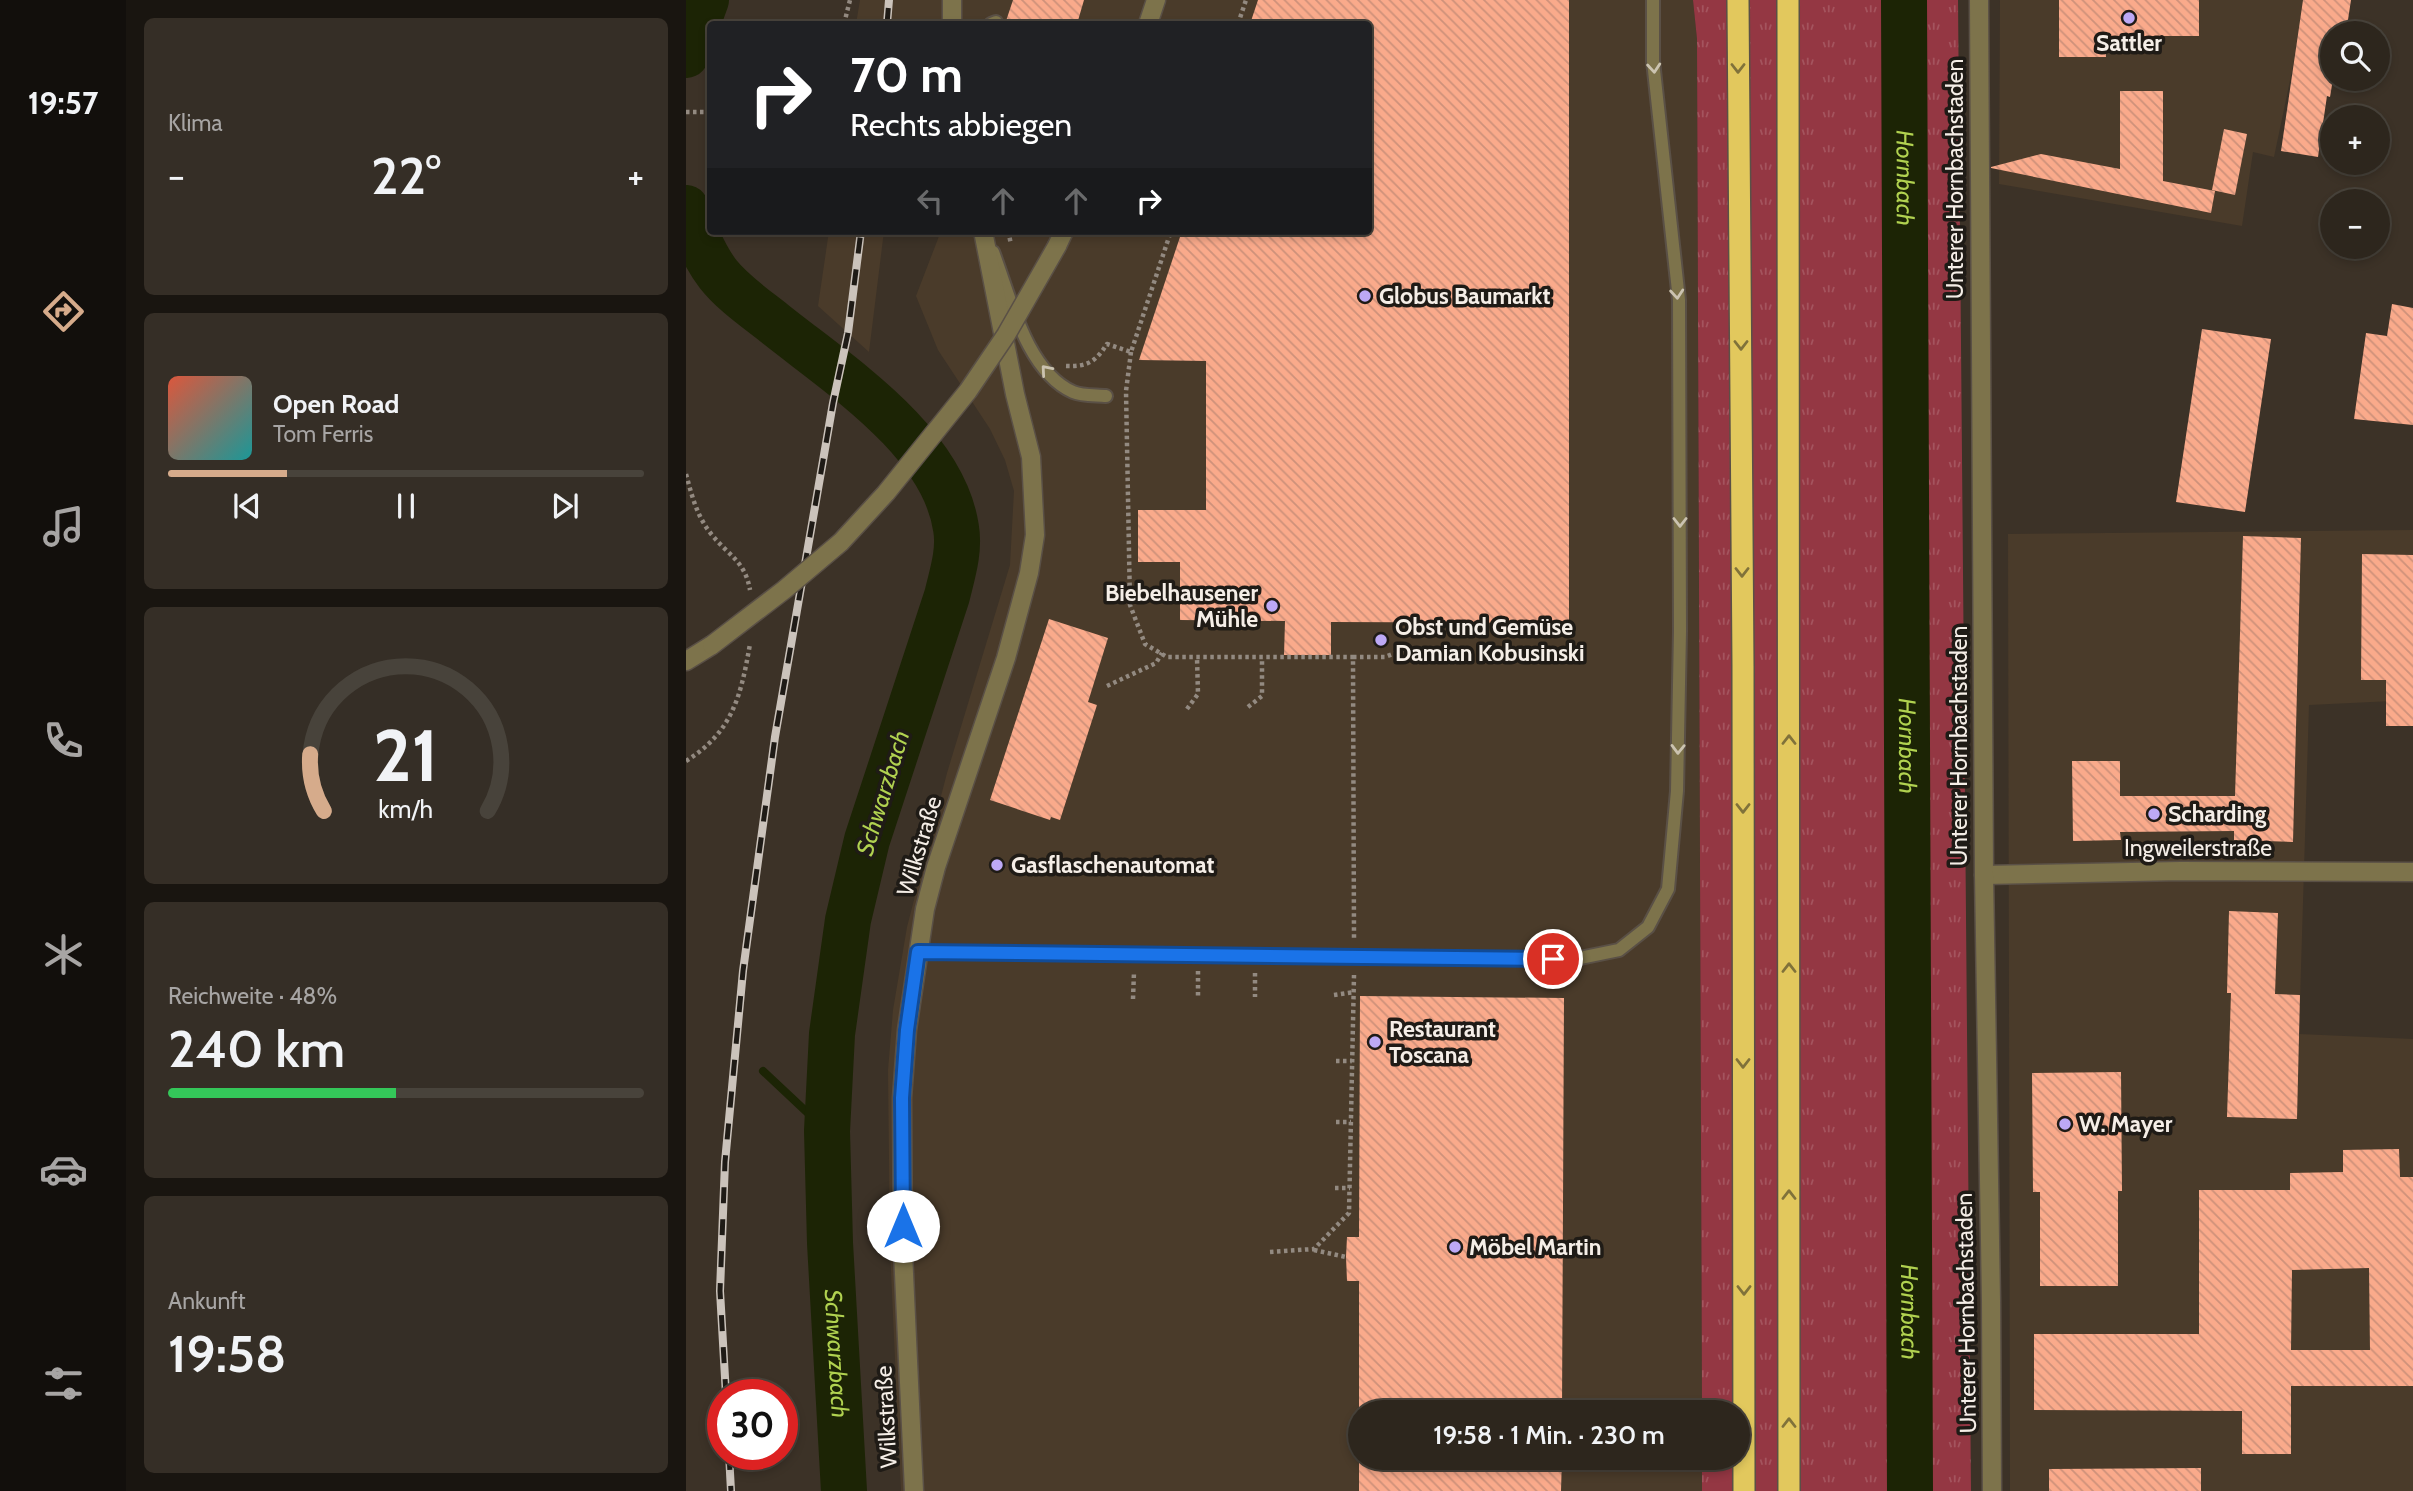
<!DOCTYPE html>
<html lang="de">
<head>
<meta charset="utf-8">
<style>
	:root { --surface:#2d261d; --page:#352e26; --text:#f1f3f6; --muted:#a7a5a4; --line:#48433b; --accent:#d6ab8b }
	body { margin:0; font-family:Cabin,sans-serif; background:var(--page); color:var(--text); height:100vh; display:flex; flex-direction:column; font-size:26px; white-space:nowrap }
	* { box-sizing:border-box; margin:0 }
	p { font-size:23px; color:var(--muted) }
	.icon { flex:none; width:38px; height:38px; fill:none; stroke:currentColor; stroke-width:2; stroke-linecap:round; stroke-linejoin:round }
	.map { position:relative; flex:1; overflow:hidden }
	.drawer { display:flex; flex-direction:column; gap:18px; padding:18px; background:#191510; width:560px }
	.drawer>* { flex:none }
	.banner { position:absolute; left:21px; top:21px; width:665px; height:214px; border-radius:7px; box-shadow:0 4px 10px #0003,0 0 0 2px var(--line); background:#202124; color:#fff; overflow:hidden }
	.buttons { position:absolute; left:1634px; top:21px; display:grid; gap:14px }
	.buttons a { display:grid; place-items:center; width:70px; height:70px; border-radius:50%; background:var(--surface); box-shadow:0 4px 10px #0003,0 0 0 2px var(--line); font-size:35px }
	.speed { position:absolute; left:21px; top:1379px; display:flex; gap:14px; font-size:35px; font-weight:700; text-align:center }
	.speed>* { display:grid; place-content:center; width:91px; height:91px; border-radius:50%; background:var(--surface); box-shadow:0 4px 10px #0003,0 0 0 2px var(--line); line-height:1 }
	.speed .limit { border:10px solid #d22; background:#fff; color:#111 }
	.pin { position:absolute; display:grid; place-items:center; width:60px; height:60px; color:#fff; margin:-30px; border:4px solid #fff; border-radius:50%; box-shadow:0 2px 7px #0007 }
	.me { position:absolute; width:77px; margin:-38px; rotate:0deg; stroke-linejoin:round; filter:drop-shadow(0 0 5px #0008) }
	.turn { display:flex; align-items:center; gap:24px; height:147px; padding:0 28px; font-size:32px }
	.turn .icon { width:91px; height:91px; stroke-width:2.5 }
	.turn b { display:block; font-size:49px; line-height:60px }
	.lanes { display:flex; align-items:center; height:66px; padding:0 28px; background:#0003; justify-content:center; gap:35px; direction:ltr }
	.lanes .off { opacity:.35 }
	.big { font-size:52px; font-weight:600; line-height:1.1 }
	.drawer .tile { flex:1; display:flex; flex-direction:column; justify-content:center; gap:10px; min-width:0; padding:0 24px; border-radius:10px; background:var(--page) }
	.drawer .dial { align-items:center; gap:0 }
	.dial svg { height:182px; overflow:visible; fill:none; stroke:var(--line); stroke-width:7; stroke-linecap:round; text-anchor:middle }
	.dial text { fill:var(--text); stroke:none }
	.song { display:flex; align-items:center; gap:21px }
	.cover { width:84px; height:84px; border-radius:10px; background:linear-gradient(135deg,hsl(10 70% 55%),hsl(180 70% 35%)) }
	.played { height:7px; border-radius:4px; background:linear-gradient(90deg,var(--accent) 25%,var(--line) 25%) }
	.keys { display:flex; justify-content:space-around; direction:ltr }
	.heat { display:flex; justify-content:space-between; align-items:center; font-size:38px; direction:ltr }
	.charge { height:10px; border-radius:5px; background:linear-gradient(90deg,#34c759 48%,var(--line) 0) }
	.trip { position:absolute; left:662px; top:1400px; width:402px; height:70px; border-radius:35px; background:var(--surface); box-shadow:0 4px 10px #0003,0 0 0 2px var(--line); font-weight:600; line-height:70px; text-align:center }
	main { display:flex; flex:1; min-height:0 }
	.menu { display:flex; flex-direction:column; width:126px; justify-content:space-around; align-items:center; background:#120f0c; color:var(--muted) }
	.menu .icon { width:49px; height:49px }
	.menu .active { color:var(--accent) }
	.menu b { font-size:32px; color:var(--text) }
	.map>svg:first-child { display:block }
	.built { fill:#4a3b2a }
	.grass { fill:url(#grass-tufts) }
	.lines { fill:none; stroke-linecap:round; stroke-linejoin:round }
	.stream { stroke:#1c2405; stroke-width:8 }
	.river { stroke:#1c2405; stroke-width:46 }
	.building { fill:url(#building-back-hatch); fill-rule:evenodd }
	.service-casing { stroke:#5a5046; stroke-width:16 }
	.minor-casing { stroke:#5a5046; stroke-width:21 }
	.tertiary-casing { stroke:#5a5046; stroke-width:21 }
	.motorway-casing { stroke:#5a5046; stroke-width:24 }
	.path { stroke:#938a81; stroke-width:4.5; stroke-dasharray:3.5 3.5; stroke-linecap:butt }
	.service { stroke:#7d734b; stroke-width:12 }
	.minor { stroke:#7d734b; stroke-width:18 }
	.tertiary { stroke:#7d734b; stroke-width:18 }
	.motorway { stroke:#e2c85d; stroke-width:21 }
	.rail-casing { stroke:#cbc3bb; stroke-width:8 }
	.rail { stroke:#1f1b16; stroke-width:5; stroke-dasharray:16; stroke-linecap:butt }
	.tertiary-bridge-casing { stroke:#5a5046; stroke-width:21; stroke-linecap:butt }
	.tertiary-bridge { stroke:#7d734b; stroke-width:18 }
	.oneway { stroke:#cbc3b0 }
	.oneway2 { stroke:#80723a }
	.route-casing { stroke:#114b97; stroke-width:18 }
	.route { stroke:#1a73e8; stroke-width:12 }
	.poi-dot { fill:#bda9f5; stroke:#1f1b16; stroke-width:2.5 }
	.labels { text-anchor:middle; stroke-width:7; stroke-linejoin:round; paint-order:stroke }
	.poi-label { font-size:23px; font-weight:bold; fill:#f5eee7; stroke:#1f1b16; text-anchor:start }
	.street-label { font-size:23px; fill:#f5eee7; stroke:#1f1b16 }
	.water-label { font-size:24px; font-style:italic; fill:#b1d250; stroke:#1f1b16 }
</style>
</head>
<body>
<main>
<nav class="menu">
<b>19:57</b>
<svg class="icon active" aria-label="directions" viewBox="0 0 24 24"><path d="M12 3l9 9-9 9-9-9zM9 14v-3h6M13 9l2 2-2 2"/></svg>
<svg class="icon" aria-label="music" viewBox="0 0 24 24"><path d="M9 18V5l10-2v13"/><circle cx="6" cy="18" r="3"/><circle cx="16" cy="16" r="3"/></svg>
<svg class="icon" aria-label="phone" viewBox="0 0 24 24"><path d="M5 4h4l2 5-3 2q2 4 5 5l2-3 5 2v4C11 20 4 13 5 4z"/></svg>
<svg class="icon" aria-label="climate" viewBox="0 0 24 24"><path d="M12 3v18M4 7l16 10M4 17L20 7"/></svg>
<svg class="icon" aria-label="car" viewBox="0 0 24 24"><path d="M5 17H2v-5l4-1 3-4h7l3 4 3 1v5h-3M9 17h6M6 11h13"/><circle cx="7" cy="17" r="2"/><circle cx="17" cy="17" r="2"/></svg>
<svg class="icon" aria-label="filters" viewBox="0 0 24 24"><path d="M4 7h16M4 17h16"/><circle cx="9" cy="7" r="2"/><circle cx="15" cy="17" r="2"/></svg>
</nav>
<section class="drawer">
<div class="tile"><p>Klima</p>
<div class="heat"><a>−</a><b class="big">22°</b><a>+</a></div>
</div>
<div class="tile">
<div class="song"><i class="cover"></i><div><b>Open Road</b><p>Tom Ferris</p></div></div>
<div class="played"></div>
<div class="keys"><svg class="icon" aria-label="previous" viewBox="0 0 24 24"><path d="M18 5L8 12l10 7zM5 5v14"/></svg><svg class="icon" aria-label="pause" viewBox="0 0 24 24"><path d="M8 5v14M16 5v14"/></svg><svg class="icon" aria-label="next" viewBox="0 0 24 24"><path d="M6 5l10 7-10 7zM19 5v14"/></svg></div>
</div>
<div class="tile dial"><svg viewBox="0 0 100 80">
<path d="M14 69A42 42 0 1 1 86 69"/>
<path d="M14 69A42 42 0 0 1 8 44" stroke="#d6ab8b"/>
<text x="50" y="56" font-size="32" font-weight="700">21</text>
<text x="50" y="72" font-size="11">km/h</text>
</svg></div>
<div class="tile"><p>Reichweite · 48%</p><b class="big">240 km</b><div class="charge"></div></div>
<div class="tile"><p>Ankunft</p><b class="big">19:58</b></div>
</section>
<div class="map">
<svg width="1727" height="1491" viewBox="0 0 1727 1491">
	<defs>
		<pattern id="grass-tufts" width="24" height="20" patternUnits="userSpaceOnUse" patternTransform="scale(1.75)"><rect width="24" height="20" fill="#943743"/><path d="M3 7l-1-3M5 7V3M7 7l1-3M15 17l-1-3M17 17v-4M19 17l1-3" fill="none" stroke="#a4545e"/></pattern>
		<pattern id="building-back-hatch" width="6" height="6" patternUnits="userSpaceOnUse" patternTransform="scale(1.75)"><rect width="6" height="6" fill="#faaa8b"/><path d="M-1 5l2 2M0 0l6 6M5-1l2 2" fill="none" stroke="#ce917a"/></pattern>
	</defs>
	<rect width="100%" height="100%" fill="#3c3227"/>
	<path class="built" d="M 174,0 L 1007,0 L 1011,39 L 1016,1412 L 674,1412 L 674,1458 L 1016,1458 L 1016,1491 L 215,1491 L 204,1249 L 202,1070 L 207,1010 L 221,927 L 261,773 L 324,565 L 328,491 L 319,460 L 304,429 L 252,350 L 230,296 L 255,231 L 682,231 L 682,24 L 170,24 Z
		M 1314,0 L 1617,0 L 1607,66 L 1588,157 L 1567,152 L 1556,226 L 1313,184 Z
		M 143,231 L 198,231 L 183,352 L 132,306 Z
		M 1727,530 L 1727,700 L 1623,705 L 1613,1034 L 1727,1039 L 1727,1491 L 1324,1491 L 1322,534 Z"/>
	<path class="grass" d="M 1007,0 L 1272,0 L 1285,1491 L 1016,1491 L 1016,1458 L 1052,1458 L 1052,1412 L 1016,1412 L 1011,39 Z"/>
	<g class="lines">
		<path class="stream" d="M 77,1071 L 141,1131"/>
		<g class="river">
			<path id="s1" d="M 1218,0 L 1224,1491"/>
			<path d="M 0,55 L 20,0"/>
			<path id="s2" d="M 0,208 C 8,231 17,254 32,274 C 47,293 69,308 88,323 C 153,375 257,441 270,528 C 274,551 266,575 261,596 L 181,840 L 162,920 L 146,1034 L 141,1131 L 144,1243 L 158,1491"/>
		</g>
	</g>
	<path class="building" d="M 327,0 L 398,0 L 391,24 L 319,24 Z
		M 572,0 L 883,0 L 883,623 L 645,622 L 645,655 L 598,655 L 599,621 L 494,620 L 494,562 L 452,562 L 452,510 L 520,510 L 520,361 L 453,360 L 496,231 L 682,231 L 682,24 L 564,24 Z
		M 1373,0 L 1513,0 L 1513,36 L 1420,36 L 1420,57 L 1373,57 Z
		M 1617,0 L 1665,0 L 1660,33 L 1647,33 L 1647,79 L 1644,97 L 1641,96 L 1632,157 L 1595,151 Z
		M 1434,91 L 1477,91 L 1477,181 L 1529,191 L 1525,213 L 1305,168 L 1305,167 L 1355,154 L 1434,169 Z
		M 1538,129 L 1561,134 L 1549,195 L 1526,190 Z
		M 1706,304 L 1727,308 L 1727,425 L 1668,419 L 1680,333 L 1701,336 Z
		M 1516,329 L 1585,339 L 1559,512 L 1490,502 Z
		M 1557,536 L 1615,538 L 1607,842 L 1548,840 L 1548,831 L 1434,832 L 1435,840 L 1387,841 L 1386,761 L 1434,761 L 1434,796 L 1549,796 Z
		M 1676,554 L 1727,555 L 1727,726 L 1700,726 L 1700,680 L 1675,680 Z
		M 363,619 L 422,638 L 402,702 L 411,705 L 374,820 L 365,817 L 364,820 L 304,800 Z
		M 1543,911 L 1592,913 L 1589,994 L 1614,995 L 1611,1119 L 1541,1117 L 1545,993 L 1541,993 Z
		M 674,996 L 878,998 L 876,1412 L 673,1412 L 673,1281 L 661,1281 L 660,1257 L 661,1237 L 673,1237 Z
		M 1435,1072 L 1436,1191 L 1432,1191 L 1432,1286 L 1354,1286 L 1354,1192 L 1347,1192 L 1346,1073 Z
		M 1713,1149 L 1714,1177 L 1727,1177 L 1727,1386 L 1605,1386 L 1605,1454 L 1556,1454 L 1556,1411 L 1348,1410 L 1348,1334 L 1513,1334 L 1513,1190 L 1604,1190 L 1604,1173 L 1657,1172 L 1657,1150 ZM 1683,1268 L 1684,1350 L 1605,1350 L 1606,1270 Z
		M 673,1458 L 876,1458 L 875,1491 L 673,1491 Z
		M 1515,1468 L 1515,1491 L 1363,1491 L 1363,1469 Z"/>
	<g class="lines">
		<g class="service-casing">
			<path id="service" d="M 305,24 L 310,22
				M 307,252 C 324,296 340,371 387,392 C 396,396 410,395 420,396
				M 232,952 L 889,959 L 933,950 L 962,927 L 982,889 L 991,791 L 994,631 L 993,300 L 967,61 L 967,0"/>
		</g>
		<g class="minor-casing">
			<path id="minor" d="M 266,0 L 266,24
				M 1298,875 L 1495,871 L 1727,872
				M 228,1491 L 217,1252 L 216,1098 L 221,1030 L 239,909 L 250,867 L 320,658 L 343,573 L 349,535 L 345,457 L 329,394 L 297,231"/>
		</g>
		<g class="tertiary-casing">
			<path id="tertiary" d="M 1293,0 L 1298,875 L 1305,1301 L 1306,1491
				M 462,24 L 470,0
				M 371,246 L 378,231
				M 0,661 L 26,645"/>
		</g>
		<g class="motorway-casing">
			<path id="motorway" d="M 1052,0 L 1057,666 L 1058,1491
				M 1102,0 L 1103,1491"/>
		</g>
		<path class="path" d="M 158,24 L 164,0
			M 552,24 L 560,0
			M 0,112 L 24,112
			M 322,231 L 325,244
			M 445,352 L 440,391 L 444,605 L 459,644 L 481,657 L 667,657 L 668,938
			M 380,366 C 402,367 410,361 421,344 L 445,352 L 485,231
			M 0,474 C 6,496 11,517 26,535 C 43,556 59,561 64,590
			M 427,595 L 444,595
			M 667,657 L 699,657 L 717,650 L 731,658
			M 421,686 L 470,663 L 476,653
			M 562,707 L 576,696 L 576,658
			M 501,709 L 512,694 L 511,658
			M 0,761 C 47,732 55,695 64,644
			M 512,971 L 512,998
			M 569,973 L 569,997
			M 648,995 L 668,992
			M 447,999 L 448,972
			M 650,1061 L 666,1061
			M 650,1122 L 665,1122
			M 649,1188 L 664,1188
			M 628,1250 L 660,1257
			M 584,1252 L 628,1249 L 663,1213 L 668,975"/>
		<use href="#service" class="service"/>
		<use href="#minor" class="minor"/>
		<use href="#tertiary" class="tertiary"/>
		<use href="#motorway" class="motorway"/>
		<g class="rail-casing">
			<path id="rail" d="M 201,24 L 203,0
				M 40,1395 L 34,1291 L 39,1162 L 57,971 L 89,737 L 147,403 L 162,333 L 175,231
				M 43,1454 L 45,1491"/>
		</g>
		<use href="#rail" class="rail"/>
		<g class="tertiary-bridge-casing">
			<path id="tertiary-bridge" d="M 26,645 L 98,590 L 155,542 L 200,493 L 282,391 L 320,335 L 371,246"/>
		</g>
		<use href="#tertiary-bridge" class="tertiary-bridge"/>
	</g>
	<defs><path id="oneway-chevron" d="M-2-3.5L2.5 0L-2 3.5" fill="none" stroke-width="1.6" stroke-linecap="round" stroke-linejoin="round" transform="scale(1.75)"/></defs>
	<g class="oneway">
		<use href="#oneway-chevron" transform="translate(968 68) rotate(85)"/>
		<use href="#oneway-chevron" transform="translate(991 294) rotate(85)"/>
		<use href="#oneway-chevron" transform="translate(360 370) rotate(-131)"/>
		<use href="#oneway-chevron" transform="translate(994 522) rotate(90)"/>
		<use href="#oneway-chevron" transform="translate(992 749) rotate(91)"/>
	</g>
	<g class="oneway2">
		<use href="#oneway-chevron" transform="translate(1052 68) rotate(90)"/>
		<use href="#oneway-chevron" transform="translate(1055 345) rotate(90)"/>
		<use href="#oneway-chevron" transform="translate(1056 572) rotate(90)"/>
		<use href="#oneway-chevron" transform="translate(1103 740) rotate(-90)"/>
		<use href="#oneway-chevron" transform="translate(1057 808) rotate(90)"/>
		<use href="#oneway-chevron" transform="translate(1103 968) rotate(-90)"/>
		<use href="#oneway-chevron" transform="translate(1057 1063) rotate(90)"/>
		<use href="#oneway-chevron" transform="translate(1103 1195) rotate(-90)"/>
		<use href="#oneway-chevron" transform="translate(1058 1290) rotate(90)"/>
		<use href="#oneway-chevron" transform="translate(1103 1423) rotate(-90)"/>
	</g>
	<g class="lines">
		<g class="route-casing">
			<path id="route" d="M 217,1226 L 216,1098 L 221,1030 L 232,952 L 867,959"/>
		</g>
		<use href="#route" class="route"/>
	</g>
	<g class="poi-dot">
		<circle cx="1443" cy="18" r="7"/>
		<circle cx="679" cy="296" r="7"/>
		<circle cx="586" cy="606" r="7"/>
		<circle cx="695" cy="640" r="7"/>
		<circle cx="1468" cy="814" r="7"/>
		<circle cx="311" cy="865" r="7"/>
		<circle cx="689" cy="1042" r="7"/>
		<circle cx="1379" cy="1124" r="7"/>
		<circle cx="769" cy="1247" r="7"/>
	</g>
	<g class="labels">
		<g class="poi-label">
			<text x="1443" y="51" text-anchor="middle">Sattler</text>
			<text x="693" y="304">Globus Baumarkt</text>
			<text x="572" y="601" text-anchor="end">Biebelhausener<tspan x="572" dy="26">Mühle</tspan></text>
			<text x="709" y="635">Obst und Gemüse<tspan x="709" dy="26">Damian Kobusinski</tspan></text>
			<text x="1482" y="822">Scharding</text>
			<text x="325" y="873">Gasflaschenautomat</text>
			<text x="703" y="1037">Restaurant<tspan x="703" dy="26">Toscana</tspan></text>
			<text x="1393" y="1132">W. Mayer</text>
			<text x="783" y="1255">Möbel Martin</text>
		</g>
		<g class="street-label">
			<text transform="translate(1269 179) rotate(-90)" y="8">Unterer Hornbachstaden</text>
			<text transform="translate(1273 746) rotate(-90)" y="8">Unterer Hornbachstaden</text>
			<text transform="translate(233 846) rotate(-73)" y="8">Wilkstraße</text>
			<text x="1512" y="856">Ingweilerstraße</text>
			<text transform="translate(1280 1313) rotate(-91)" y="8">Unterer Hornbachstaden</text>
			<text transform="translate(200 1417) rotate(-93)" y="8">Wilkstraße</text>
		</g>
		<g class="water-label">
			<text dy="8" stroke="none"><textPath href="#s1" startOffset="178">Hornbach</textPath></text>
			<text dy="8" stroke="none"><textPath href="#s1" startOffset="746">Hornbach</textPath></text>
			<text transform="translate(197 793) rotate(-73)" y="8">Schwarzbach</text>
			<text dy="8" stroke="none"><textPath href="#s1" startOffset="1312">Hornbach</textPath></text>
			<text dy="8" stroke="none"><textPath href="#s2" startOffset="1272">Schwarzbach</textPath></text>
		</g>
	</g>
</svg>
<div class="buttons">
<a><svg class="icon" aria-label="search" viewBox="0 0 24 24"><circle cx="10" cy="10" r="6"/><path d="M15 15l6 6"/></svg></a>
<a>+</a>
<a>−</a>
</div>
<div class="speed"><div class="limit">30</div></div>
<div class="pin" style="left:867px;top:959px;background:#d93025"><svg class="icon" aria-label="arrive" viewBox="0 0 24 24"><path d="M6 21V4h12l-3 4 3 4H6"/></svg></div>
<svg class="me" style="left:217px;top:1226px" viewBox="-20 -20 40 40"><circle r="19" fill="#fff"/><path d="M0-13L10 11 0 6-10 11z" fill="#1a73e8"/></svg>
<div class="trip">19:58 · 1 Min. · 230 m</div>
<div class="banner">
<div class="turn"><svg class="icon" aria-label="right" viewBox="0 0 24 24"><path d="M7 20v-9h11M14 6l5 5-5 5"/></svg><div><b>70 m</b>Rechts abbiegen</div></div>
<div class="lanes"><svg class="icon off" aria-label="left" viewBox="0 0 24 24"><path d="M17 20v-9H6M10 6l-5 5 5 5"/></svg><svg class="icon off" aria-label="ahead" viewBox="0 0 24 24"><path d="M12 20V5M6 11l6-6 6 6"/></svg><svg class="icon off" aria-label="ahead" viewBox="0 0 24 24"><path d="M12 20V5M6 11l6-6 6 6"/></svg><svg class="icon" aria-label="right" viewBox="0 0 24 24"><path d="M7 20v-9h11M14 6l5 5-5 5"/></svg></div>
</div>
</div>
</main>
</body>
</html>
